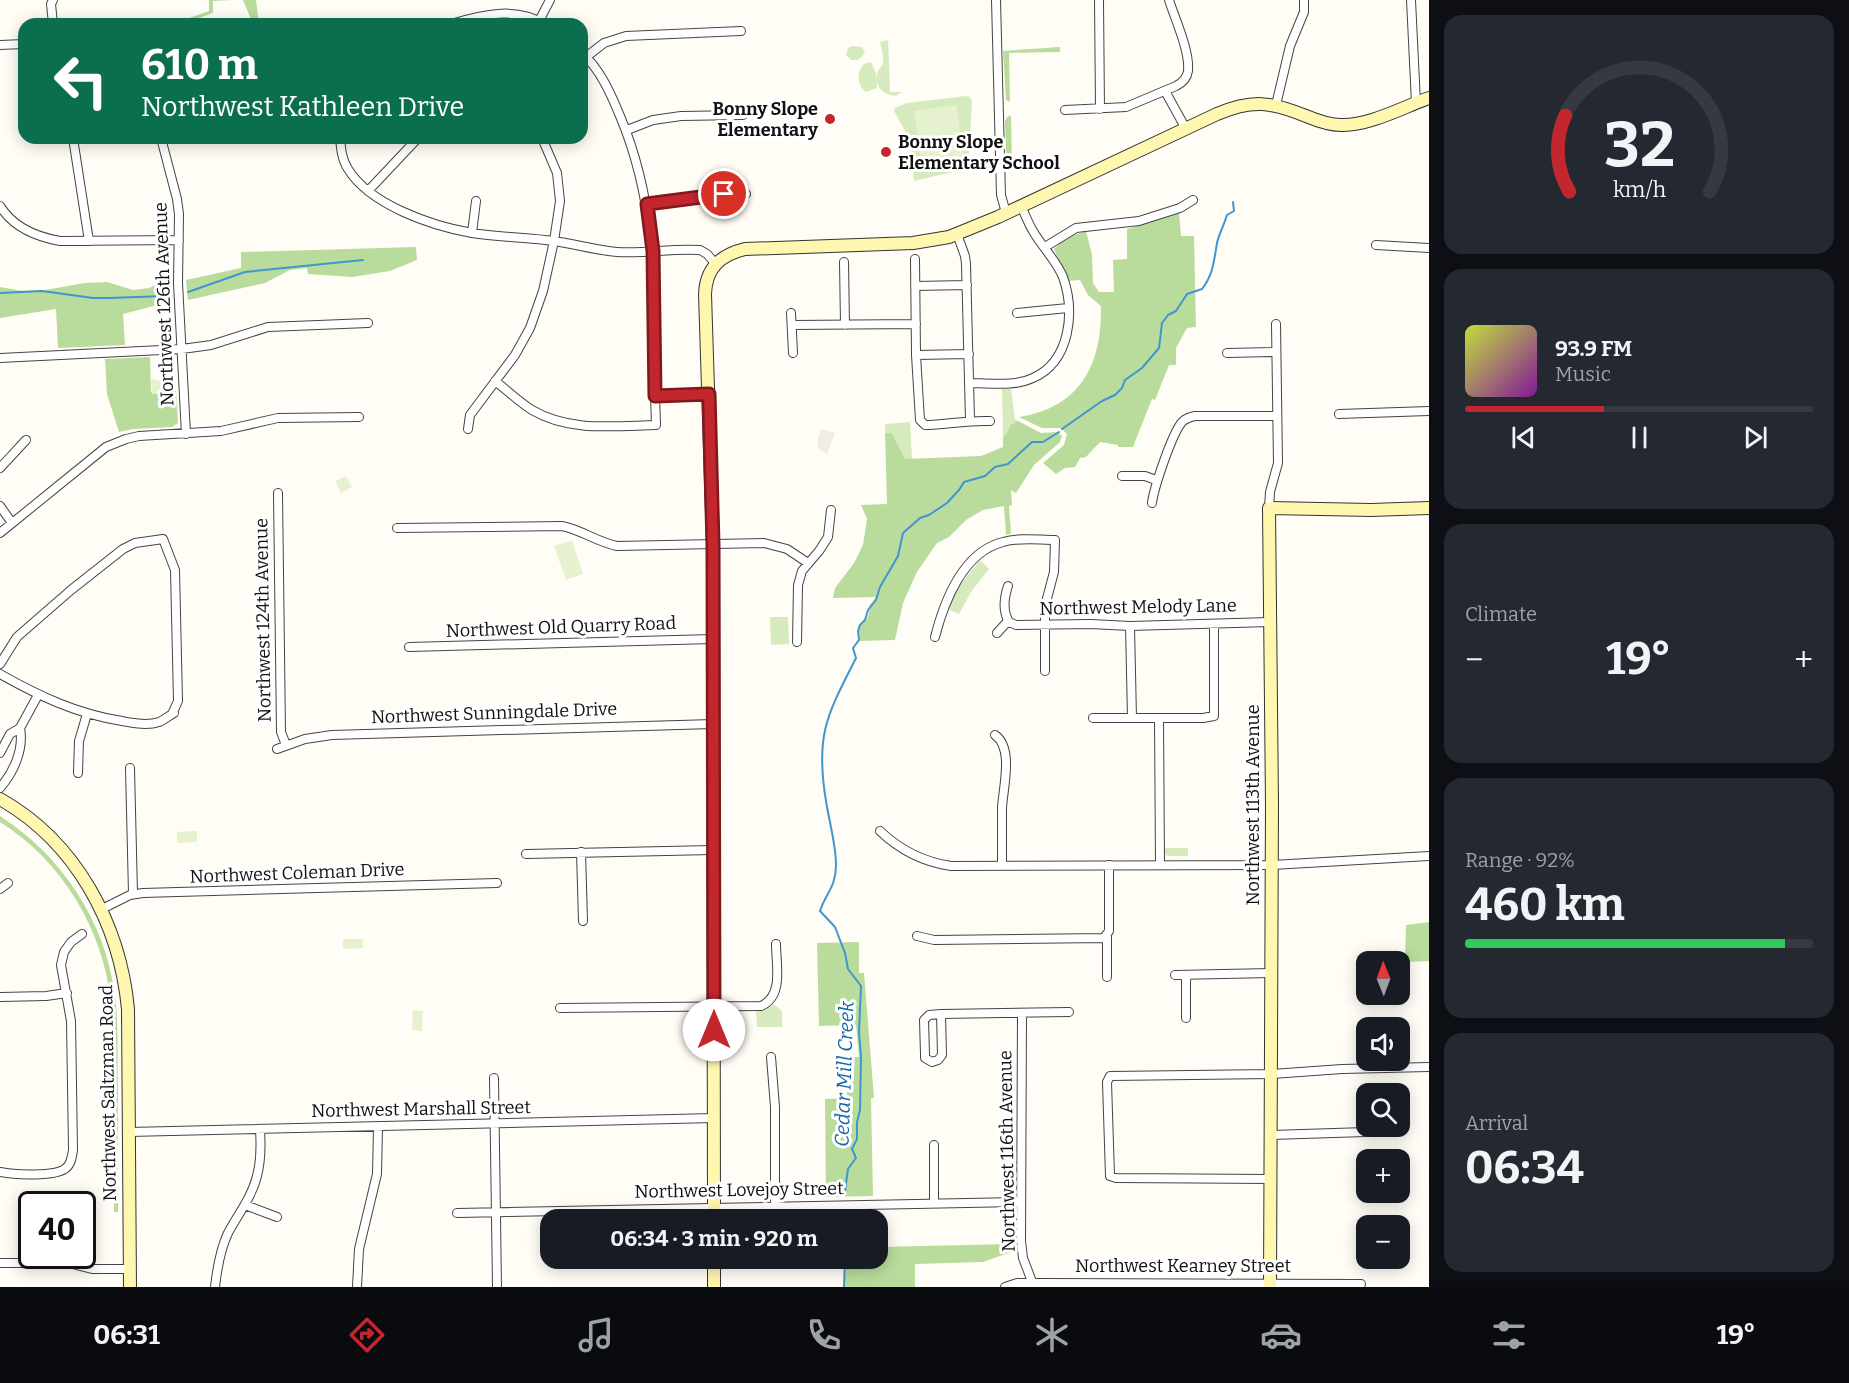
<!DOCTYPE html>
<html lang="en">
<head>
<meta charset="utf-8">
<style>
	:root { --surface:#171b24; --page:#242831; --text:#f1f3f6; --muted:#9ea1a6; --line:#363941; --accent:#c4262e }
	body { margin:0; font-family:Bitter,serif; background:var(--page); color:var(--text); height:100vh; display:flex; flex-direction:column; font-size:22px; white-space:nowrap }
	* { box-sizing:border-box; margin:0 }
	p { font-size:20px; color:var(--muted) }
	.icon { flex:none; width:33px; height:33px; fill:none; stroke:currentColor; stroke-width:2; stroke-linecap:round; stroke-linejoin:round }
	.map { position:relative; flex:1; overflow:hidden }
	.sheet { display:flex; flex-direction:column; gap:15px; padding:15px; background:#0d0f14; width:420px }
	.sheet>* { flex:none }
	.banner { position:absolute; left:18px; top:18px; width:570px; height:126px; border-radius:18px; box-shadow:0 3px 15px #0003; background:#0b6e4f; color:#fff; overflow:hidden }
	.needle { width:39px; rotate:359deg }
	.controls { position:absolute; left:1356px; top:951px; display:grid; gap:12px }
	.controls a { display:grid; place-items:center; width:54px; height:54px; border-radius:12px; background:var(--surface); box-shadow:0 3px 15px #0003; font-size:30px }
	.speed { position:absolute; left:18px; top:1191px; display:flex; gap:12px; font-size:30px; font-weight:700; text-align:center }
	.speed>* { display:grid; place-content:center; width:78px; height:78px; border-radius:50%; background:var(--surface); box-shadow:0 3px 15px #0003; line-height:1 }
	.speed .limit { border:3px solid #111; border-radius:9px; background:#fff; color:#111 }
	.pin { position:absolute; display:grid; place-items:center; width:51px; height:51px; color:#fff; margin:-26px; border:3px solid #fff; border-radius:50%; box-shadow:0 2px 6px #0007 }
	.me { position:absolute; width:66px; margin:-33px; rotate:0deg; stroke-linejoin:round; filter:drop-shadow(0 0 4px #0008) }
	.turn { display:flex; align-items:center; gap:21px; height:126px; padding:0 24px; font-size:27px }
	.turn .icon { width:78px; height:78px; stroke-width:2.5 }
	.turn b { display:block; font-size:42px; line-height:51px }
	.big { font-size:45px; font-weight:700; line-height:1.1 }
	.sheet .widget { flex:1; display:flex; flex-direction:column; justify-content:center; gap:9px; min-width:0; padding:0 21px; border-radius:18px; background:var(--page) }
	.sheet .dial { align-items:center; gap:0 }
	.dial svg { height:156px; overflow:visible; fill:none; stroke:var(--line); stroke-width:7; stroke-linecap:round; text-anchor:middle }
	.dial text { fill:var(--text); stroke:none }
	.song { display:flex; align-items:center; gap:18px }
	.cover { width:72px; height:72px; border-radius:9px; background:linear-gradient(135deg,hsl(70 70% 55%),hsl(290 70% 35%)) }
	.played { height:6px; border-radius:3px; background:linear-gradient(90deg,var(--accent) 40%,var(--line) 40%) }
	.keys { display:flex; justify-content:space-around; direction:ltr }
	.heat { display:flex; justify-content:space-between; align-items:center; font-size:33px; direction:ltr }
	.charge { height:9px; border-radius:4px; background:linear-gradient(90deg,#34c759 92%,var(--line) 0) }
	.trip { position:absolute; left:540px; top:1209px; width:348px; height:60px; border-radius:18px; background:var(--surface); box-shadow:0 3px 15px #0003; font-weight:700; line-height:60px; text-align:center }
	.tabs { display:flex; height:96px; justify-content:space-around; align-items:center; background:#090b0e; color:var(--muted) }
	.tabs .icon { width:42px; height:42px }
	.tabs .on { color:var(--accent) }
	.tabs b { font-size:27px; color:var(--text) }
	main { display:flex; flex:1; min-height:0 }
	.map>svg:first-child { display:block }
	.green { fill:#d5ebbd }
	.forest { fill:#b9dc9c }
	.pitch { fill:#e6f2cf }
	.plaza { fill:#f1ede2 }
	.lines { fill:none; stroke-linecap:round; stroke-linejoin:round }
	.stream { stroke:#3f96cf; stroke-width:2 }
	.street-casing { stroke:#444; stroke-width:10 }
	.secondary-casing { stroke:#333; stroke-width:14 }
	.street { stroke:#fff; stroke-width:8 }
	.secondary { stroke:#fff6b0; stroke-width:12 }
	.route-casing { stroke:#7f191e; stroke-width:15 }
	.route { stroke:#c4262e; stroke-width:10 }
	.poi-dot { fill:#c4262e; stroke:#fff; stroke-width:2 }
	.labels { text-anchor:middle; stroke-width:6; stroke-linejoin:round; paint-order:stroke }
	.poi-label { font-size:18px; font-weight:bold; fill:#111; stroke:#fff; text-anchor:end }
	.street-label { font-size:18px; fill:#111; stroke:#fff }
	.water-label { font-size:20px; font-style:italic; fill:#1768a6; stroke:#fff }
</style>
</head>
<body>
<main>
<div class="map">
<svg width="1429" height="1287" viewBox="0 0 1429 1287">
	<rect width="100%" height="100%" fill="#fffdf5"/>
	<path class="green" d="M 888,40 L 890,92 L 902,92 L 896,96 C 882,95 873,85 878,71 C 880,66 882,68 883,62 C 884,55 881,48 880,42 Z
		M 853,46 L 862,47 L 865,53 L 858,60 L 851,60 L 846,55 L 848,48 Z
		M 871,62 L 876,73 L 877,88 L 866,92 C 857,85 856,73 864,64 Z
		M 966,96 L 970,97 L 972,101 L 968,167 L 965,169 L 914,181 L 911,142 L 894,111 L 895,108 L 907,103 Z
		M 1002,389 L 1011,389 L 1015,419 L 1018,421 L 1011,424 L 1007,433 L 1003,437 Z
		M 910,422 L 912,459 L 904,459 L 892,433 L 885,433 L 885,424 Z
		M 980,560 L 989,569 L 971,592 L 959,614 L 947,609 L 957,589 Z
		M 770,617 L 788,617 L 789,644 L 771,645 Z
		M 1164,848 L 1188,848 L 1188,856 L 1167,856 L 1164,853 Z
		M 774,1004 L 782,1011 L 782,1027 L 757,1027 L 756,1011 L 768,1008 Z"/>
	<path class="forest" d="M 209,0 L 233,0 L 213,1 L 213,13 L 182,24 L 172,24 L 209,11 Z
		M 243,0 L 256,0 L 259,24 L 253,24 Z
		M 1060,47 L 1060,52 L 1009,53 L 1010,102 L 1006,100 L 1003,51 Z
		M 1011,115 L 1012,171 L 1006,153 L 1005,121 L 1007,117 Z
		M 1179,213 L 1181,236 L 1194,236 L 1196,327 L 1187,328 L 1176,348 L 1176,365 L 1169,365 L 1155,400 L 1152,399 L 1133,447 L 1118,447 L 1118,445 L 1100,442 L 1086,457 L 1080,458 L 1075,467 L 1065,468 L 1056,474 L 1043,463 L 1064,445 L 1067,434 L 1060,428 L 1042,428 L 1019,417 C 1081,407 1102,364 1101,306 L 1088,295 L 1080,280 L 1068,281 L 1054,249 L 1066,238 L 1086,231 L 1092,255 L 1093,283 L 1099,292 L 1114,292 L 1113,260 L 1127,259 L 1127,229 Z
		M 416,247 L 417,260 L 390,271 L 352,277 L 308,274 L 307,268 L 290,270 L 265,283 L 188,300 L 186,280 L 241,268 L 241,252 Z
		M 170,278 L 173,301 L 123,314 L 125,345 L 58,348 L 56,309 L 0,318 L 0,287 L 23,291 L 45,290 L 85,283 L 107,282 L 133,290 L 149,288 Z
		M 150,357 L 151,392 L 176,391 L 178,423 L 172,427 L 133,429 L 119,432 L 107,394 L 105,359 Z
		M 1018,421 L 1041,433 L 1058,432 L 1062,436 L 1060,442 L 1034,465 L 1016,493 L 1011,490 L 1012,505 L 1009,506 L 1011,534 L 1006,535 L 1004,506 L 983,510 L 966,520 L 949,537 L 937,543 L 917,572 L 903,603 L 895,640 L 860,641 C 860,638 859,635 859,631 C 860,622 871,622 869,606 L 876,597 L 833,598 L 835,588 L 854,563 L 863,545 L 867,519 L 861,505 L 887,504 L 885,433 L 892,433 L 905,459 L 981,456 L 1003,447 L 1003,437 L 1007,433 L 1011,424 Z
		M 0,816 C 62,856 106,922 115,996 C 119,1026 117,1057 118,1088 C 118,1129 118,1170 118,1212 L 114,1212 C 114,1171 113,1130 113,1088 C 113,1060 115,1030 111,1002 C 103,929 62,861 0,822 Z
		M 1429,922 L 1429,961 L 1405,962 L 1406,925 Z
		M 859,942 L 859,973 L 864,973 L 874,1098 L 871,1098 L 873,1196 L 826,1197 L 825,1099 L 847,1098 L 847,1057 L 859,1057 L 856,1025 L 819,1026 L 817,943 Z
		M 855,1212 L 855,1219 L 819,1219 L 819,1213 Z
		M 1013,1244 L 1014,1251 L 983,1262 L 915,1264 L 915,1287 L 844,1287 L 847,1259 L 878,1258 L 878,1247 Z"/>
	<path class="pitch" d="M 956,105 L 965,161 L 922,167 L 914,111 Z
		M 151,379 L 161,381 L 161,394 L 152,394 Z
		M 346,476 L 352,487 L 341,493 L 335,481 Z
		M 572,540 L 583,574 L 566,580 L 554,546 Z
		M 197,831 L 197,842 L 177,843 L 177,832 Z
		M 343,939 L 363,939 L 363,948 L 343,949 Z
		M 413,1010 L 423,1011 L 422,1031 L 412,1030 Z"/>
	<path class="plaza" d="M 821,429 L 835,433 L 827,454 L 818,448 L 818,438 Z"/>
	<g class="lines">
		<path class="stream" d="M 188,292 L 245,272 L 363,260
			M 0,293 L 42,291 L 93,298 L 109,298 L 166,296
			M 1062,429 L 1102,401 L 1115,395 L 1122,388 L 1125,380 L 1142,368 L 1159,348 L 1162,323 L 1168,315 L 1176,311 L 1187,294 L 1202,289 C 1213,275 1214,261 1217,243 C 1219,234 1224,225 1227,215 L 1234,211 L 1233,202
			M 845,1191 L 848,1169 L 856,1158 L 852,1149 L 857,1139 L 857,1122 L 860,1110 L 861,1057 L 859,1032 L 861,986 L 848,969 L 845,953 L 835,927 L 820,911 C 825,894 836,888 836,865 C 836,844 829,821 826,801 C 815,735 827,715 856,658 L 853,648 L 859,640 L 858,631 L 860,625 L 865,620 L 868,610 L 876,600 L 880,587 L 898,556 L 903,533 L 920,518 L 929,515 L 947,503 L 959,490 L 964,482 L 985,476 L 995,467 L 1008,464 L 1032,442 L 1043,442 L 1059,432
			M 844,1287 L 845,1258"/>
		<g class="street-casing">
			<path id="street" d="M 53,0 L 51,4 L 53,24
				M 996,0 L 1001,195 L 1006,213
				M 1099,0 L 1100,109
				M 1411,0 L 1416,103
				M 539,21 L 550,0
				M 451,24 C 480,15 516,6 544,24
				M 0,45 L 24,44
				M 582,53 C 600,69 611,94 620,116 C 659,208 654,297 655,395
				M 586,57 L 604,43 L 626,36 L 741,31
				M 1165,91 L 1186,129
				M 1276,105 L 1290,46 L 1304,12 L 1304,0
				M 1065,110 L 1126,107 L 1176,86 C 1182,83 1187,78 1188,71 C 1190,51 1175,19 1169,0
				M 627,130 L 653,120 L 681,116 L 743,115
				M 73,138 L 89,241
				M 161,138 L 177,199 L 179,214 L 178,283 L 186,434
				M 340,138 C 341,149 342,160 348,169 C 370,205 432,226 472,233 C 496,237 521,237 545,240 C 569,242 593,250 617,252 C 645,254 672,248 700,250 L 707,254 L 715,263
				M 368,191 L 418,138
				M 647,204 L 724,194 L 746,194
				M 0,206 C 13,227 37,237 60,241 L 179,240
				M 472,233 L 476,201
				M 957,234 L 965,256 L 966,264 L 970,420
				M 1376,245 L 1429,248
				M 1045,247 L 1076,228 L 1139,221 L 1180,208 L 1193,200
				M 915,259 L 916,355 L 920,420 L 925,425 L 929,425 C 950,424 969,420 990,421
				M 844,262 L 845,325
				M 915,286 L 967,285
				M 791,313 L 793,353
				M 1017,313 L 1068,308
				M 792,325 L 916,324
				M 1227,353 L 1276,352
				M 916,355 L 969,354
				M 0,358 L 182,349 L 211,345 L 268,327 L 368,323
				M 495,381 C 507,390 519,402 532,410 C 569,432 614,426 656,425 L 655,395 L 709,394
				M 970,383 C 990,383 1014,387 1033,378 C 1071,361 1075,311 1063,277 C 1056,260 1042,247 1033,231 C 1028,223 1025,214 1021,206
				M 1339,414 L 1429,411
				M 468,429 L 470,415 L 515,355 L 530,328 L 543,291 L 554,241 L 560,201 L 557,173 L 542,138
				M 0,468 L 26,440
				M 1122,476 L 1145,476 L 1156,480
				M 278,493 L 281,732 L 286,745
				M 1152,503 C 1154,487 1172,434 1182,422 C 1186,418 1190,417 1195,416 L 1277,416
				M 0,506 L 12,523
				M 1269,508 L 1270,492 L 1278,463 L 1276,324
				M 397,528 L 562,526 C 582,530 597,542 617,546 L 764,543 L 787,549 L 808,563
				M 0,533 L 106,447 L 126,439 L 139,436 L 221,431 L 278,418 L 359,417
				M 1008,586 C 1004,598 1003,612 1009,622 L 1016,625 L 1091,624 L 1130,626 L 1270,622
				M 1130,626 L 1132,718
				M 997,633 L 1008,621
				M 935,637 C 944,602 963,552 1003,542 C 1020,537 1038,540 1055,540 L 1054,572 L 1045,606 L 1045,671
				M 797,642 L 798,585 L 802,571 L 819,551 L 828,537 L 831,510
				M 409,647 L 713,639
				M 0,664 L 17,637 L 71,590 L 123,549 L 135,543 L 163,539 L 175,570 L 178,701 L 173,712
				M 0,674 C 39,696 77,714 122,721 C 133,723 147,726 159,722 C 164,720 170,715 174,713
				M 1093,718 L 1203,718 L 1214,716 L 1214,624
				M 1159,718 L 1160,864
				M 995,735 C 1014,748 1003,788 1002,808 C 1002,827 1002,846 1002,866
				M 277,749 L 305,739 L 332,735 L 713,724
				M 0,753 L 10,734 L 20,728 L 38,695
				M 130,768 L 133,894
				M 78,773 L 79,741 L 87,714
				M 0,788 C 14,772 24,749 20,728
				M 880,831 C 900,850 924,862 951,866 L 1272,865 L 1429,856
				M 581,852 L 583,921
				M 526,854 L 713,850
				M 0,889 L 8,883
				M 102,909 L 130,895 L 143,893 L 497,883
				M 917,936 L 934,940 L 1104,938 L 1109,931 L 1109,865
				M 1175,975 L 1271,973
				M 1186,975 L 1186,1018
				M 1107,977 L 1107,937
				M 0,997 L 46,996 L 67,993
				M 560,1008 L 761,1006 C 784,996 776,965 776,944
				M 1022,1013 L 1021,1241 L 1023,1258 L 1034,1287
				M 941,1014 L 942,1055 L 938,1060 L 932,1062 L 925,1058 L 925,1054 L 924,1020 L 929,1015 L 941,1014 L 1069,1012
				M 771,1057 L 775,1107 L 775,1206
				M 494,1078 L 497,1287
				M 129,1132 L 714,1118
				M 1271,1135 L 1366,1132
				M 0,1172 C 14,1175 56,1177 66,1168 C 71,1164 72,1157 73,1150 L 71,1021 L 61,965 L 64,952 L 71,942 L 82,934
				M 1271,1179 L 1116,1178 L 1110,1176 L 1107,1082 L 1110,1076 L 1272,1074 L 1342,1069 L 1429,1067
				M 934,1202 L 934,1145
				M 245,1205 L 277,1217
				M 457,1213 L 1021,1202
				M 0,1263 L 69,1263 L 92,1269 L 130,1269
				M 215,1287 C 217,1269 220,1250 228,1233 C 238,1214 252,1197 257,1176 C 261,1161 261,1145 260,1130
				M 357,1287 L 359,1249 L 377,1174 L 378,1127
				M 1005,1287 L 1017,1283 L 1041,1283 L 1361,1284"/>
		</g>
		<g class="secondary-casing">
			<path id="secondary" d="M 0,799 C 76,842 120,924 128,1009 L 130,1287
				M 714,1220 L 713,545 L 705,294 C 706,268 720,255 745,249 L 913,243 L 949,237 L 998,217 L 1217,114 C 1253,99 1271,102 1306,116 C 1318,121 1329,125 1341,125 C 1369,126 1403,107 1429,98
				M 714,1287 L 714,1258
				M 1270,1287 L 1272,804 L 1269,508 L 1371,510 L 1429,508"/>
		</g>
		<use href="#street" class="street"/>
		<use href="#secondary" class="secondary"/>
	</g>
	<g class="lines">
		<g class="route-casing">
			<path id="route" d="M 714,1030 L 713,545 L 709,394 L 655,396 L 653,251 L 647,204 L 724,194"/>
		</g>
		<use href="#route" class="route"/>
	</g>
	<g class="poi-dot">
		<circle cx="830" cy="119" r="6"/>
		<circle cx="886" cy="152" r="6"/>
	</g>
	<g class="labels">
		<g class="poi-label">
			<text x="818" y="115">Bonny Slope<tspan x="818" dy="21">Elementary</tspan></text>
			<text x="898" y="148" text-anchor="start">Bonny Slope<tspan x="898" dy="21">Elementary School</tspan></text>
		</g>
		<g class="street-label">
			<text transform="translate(164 304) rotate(-92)" y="6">Northwest 126th Avenue</text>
			<text transform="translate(1138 607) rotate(-1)" y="6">Northwest Melody Lane</text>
			<text transform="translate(263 620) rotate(-91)" y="6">Northwest 124th Avenue</text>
			<text transform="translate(561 627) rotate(-2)" y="6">Northwest Old Quarry Road</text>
			<text transform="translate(494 713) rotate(-2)" y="6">Northwest Sunningdale Drive</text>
			<text transform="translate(1253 805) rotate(-90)" y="6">Northwest 113th Avenue</text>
			<text transform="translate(297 873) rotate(-2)" y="6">Northwest Coleman Drive</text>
			<text transform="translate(108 1093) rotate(-91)" y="6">Northwest Saltzman Road</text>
			<text transform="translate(421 1109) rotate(-1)" y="6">Northwest Marshall Street</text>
			<text transform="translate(1007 1151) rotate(-91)" y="6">Northwest 116th Avenue</text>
			<text transform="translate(739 1190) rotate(-1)" y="6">Northwest Lovejoy Street</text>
			<text x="1183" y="1272">Northwest Kearney Street</text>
		</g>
		<g class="water-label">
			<text transform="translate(844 1074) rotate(-88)" y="7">Cedar Mill Creek</text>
		</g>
	</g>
</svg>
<div class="controls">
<a><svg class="needle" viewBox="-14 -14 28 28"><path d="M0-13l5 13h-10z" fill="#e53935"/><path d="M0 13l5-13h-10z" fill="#9ea1a6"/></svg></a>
<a><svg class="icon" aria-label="sound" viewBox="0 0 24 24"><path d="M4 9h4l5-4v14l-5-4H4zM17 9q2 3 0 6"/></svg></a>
<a><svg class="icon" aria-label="search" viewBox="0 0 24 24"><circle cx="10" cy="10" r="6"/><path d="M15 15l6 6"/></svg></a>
<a>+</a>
<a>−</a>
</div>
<div class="speed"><div class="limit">40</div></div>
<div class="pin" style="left:724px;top:194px;background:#d93025"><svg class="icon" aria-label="arrive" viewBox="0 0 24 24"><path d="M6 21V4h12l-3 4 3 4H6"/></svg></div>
<svg class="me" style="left:714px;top:1030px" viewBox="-20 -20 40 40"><circle r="19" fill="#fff"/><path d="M0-13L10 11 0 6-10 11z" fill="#c4262e"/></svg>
<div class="trip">06:34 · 3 min · 920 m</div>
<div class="banner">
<div class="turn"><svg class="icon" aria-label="left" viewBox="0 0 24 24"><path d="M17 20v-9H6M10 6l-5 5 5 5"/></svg><div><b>610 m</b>Northwest Kathleen Drive</div></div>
</div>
</div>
<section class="sheet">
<div class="widget dial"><svg viewBox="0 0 100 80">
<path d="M14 69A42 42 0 1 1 86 69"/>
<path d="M14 69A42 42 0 0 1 12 30" stroke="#c4262e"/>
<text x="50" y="56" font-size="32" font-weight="700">32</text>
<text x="50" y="72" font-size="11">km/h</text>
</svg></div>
<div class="widget">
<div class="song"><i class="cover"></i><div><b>93.9 FM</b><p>Music</p></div></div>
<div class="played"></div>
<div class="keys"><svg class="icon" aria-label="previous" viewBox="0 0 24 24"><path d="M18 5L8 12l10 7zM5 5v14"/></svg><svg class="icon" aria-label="pause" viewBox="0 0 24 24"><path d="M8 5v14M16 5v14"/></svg><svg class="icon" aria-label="next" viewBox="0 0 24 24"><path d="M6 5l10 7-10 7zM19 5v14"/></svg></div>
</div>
<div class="widget"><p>Climate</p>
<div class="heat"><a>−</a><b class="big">19°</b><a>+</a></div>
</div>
<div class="widget"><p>Range · 92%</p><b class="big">460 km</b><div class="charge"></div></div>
<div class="widget"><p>Arrival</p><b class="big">06:34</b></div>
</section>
</main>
<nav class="tabs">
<b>06:31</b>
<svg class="icon on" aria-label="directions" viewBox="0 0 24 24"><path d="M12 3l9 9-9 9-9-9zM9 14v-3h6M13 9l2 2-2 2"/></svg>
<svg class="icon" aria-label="music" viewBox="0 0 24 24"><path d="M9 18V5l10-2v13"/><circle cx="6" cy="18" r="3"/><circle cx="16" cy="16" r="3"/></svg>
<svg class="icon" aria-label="phone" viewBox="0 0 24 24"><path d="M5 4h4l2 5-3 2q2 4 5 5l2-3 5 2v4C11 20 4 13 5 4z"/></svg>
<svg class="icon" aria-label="climate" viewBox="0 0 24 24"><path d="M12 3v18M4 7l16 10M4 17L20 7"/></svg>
<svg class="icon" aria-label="car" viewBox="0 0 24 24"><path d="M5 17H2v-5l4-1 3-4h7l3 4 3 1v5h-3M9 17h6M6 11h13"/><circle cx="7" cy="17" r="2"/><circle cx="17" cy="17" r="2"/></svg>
<svg class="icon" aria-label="filters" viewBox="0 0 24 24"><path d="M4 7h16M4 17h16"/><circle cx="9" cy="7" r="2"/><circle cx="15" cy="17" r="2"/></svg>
<b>19°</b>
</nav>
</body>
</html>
